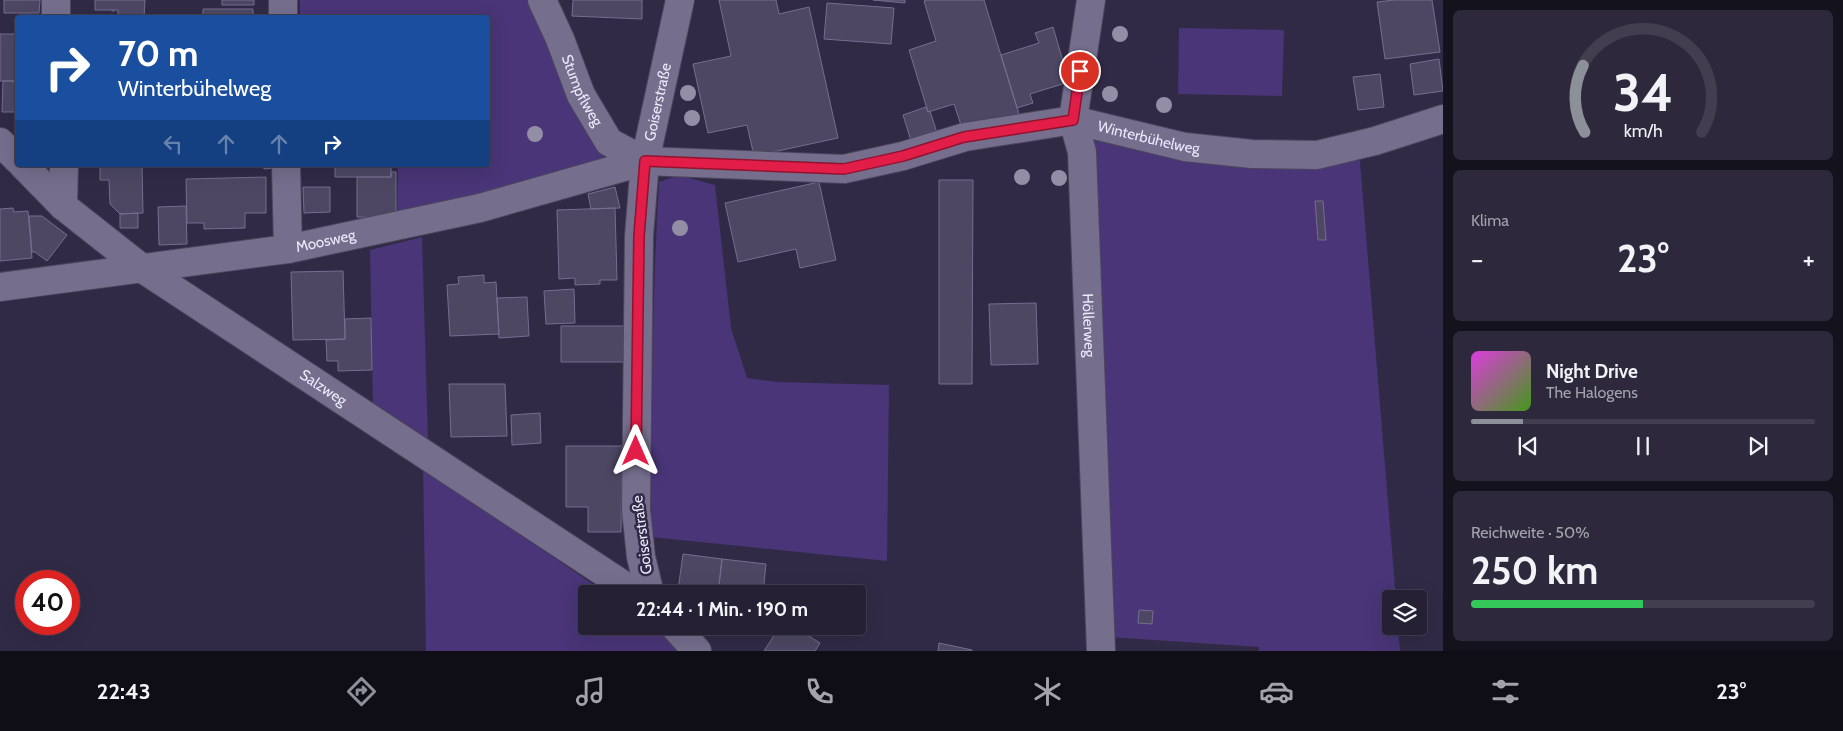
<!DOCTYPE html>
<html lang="de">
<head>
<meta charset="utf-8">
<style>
	:root { --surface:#252034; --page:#2d283c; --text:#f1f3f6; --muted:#a3a3ac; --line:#423e4f; --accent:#8c9099 }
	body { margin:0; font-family:Cabin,sans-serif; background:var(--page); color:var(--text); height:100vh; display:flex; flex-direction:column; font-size:19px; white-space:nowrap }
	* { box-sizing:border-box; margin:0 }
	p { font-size:16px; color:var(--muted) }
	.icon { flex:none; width:28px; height:28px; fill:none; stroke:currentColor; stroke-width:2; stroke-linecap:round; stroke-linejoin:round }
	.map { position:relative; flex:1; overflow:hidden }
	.drawer { display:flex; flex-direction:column; gap:10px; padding:10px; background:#14121d; width:400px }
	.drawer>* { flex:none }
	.guide { position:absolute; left:15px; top:15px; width:475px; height:152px; border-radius:5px; box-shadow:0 5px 20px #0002,0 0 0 1px var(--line); background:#1a4fa0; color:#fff; overflow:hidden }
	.fabs { position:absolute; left:1382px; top:590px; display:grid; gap:10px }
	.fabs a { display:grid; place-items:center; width:45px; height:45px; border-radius:5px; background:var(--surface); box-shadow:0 5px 20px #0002,0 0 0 1px var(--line); font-size:25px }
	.speed { position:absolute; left:15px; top:570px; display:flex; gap:10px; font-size:25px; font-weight:700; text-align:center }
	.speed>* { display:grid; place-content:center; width:65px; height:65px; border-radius:50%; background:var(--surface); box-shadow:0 5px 20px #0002,0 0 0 1px var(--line); line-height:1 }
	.speed .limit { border:8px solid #d22; background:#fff; color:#111 }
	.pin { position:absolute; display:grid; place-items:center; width:42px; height:42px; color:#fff; margin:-21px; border:2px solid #fff; border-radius:50%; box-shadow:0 1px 5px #0007 }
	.me { position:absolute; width:55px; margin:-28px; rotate:0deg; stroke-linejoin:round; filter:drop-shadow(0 0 4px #0008) }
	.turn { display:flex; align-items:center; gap:18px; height:105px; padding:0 20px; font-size:22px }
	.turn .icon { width:65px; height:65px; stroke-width:2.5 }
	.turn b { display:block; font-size:35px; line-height:42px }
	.lanes { display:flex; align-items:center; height:48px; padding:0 20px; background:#0003; justify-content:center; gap:25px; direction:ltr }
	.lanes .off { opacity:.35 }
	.big { font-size:38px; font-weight:700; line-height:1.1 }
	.drawer .widget { flex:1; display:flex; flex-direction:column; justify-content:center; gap:8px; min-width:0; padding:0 18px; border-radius:8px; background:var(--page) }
	.drawer .dial { align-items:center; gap:0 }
	.dial svg { height:130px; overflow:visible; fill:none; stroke:var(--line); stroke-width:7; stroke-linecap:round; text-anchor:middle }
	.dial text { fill:var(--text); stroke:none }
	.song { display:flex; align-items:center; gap:15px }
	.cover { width:60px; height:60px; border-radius:8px; background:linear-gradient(135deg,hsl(300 70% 55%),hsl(100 70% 35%)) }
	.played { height:5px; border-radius:2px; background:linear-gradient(90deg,var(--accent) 15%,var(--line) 15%) }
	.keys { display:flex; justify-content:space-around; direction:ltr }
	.heat { display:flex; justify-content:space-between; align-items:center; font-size:28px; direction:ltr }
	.charge { height:8px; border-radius:4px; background:linear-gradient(90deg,#34c759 50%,var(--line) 0) }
	.trip { position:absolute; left:578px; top:585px; width:288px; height:50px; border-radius:5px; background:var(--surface); box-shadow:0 5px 20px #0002,0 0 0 1px var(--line); font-weight:700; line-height:50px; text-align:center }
	.tab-bar { display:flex; height:80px; justify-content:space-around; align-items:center; background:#0f0d15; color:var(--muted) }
	.tab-bar .icon { width:35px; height:35px }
	.tab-bar .current { color:var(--accent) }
	.tab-bar b { font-size:22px; color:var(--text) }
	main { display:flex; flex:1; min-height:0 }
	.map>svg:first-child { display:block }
	.green { fill:#493577 }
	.building { fill:#4d4764; stroke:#756e8e }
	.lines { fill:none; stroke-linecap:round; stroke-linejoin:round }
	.minor-casing { stroke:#4c465d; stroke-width:30 }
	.path { stroke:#6b657e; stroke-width:3; stroke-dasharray:2.5 4; stroke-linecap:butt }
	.minor { stroke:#756e8d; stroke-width:28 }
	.tree { fill:#938ea5 }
	.route-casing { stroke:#92132f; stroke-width:12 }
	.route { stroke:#e11d48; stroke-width:9 }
	.labels { text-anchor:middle; stroke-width:5; stroke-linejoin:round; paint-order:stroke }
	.street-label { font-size:15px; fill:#ece9fb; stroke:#312a46 }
</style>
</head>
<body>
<main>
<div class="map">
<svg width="1443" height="651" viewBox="0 0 1443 651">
	<rect width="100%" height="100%" fill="#312a46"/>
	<path class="green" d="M 300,0 L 535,0 L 605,161 L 397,216 L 398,165 L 488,165 L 488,18 L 300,18 Z
		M 1179,28 L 1284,30 L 1282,96 L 1178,94 Z
		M 1088,134 L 1359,150 L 1396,599 L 1391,599 L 1391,626 L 1398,626 L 1400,651 L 1259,651 L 1259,647 L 1093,636 Z
		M 679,175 L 715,185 L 731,328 L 747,378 L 776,382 L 889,385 L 887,561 L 651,537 C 651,419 652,300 659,182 Z
		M 422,237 L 428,440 L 373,406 L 370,250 Z
		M 423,467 L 607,594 L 586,594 L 586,626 L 653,626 L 678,651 L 426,651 Z"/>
	<path class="building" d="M 4,0 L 40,0 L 39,13 L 4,13 Z
		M 95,0 L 145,0 L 144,18 L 118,18 L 118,10 L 95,10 Z
		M 222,0 L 254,0 L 254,5 L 222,5 Z
		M 573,0 L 642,0 L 642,19 L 572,16 Z
		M 719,0 L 776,0 L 779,14 L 809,7 L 838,138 L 754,156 L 747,125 L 708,133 L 693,64 L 731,56 Z
		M 873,0 L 905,0 L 905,3 Z
		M 927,0 L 984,0 L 1019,114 L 963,131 L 954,104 L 928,112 L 909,50 L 936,41 L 924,1 Z
		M 1394,0 L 1432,0 L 1440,52 L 1385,59 L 1377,2 Z
		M 827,3 L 894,8 L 891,44 L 824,39 Z
		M 203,9 L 253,9 L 253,18 L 203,18 Z
		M 1053,27 L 1069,82 L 1030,94 L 1033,103 L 1017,108 L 1001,55 L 1039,43 L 1035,33 Z
		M 0,34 L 18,34 L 18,81 L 0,81 Z
		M 1439,59 L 1443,91 L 1414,95 L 1410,64 Z
		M 1380,74 L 1384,107 L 1358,110 L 1353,77 Z
		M 3,81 L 18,81 L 18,112 L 2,112 Z
		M 926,107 L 928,112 L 930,111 L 938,136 L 912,144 L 903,115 Z
		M 100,165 L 142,165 L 143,213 L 120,214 L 110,204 L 109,180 L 100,180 Z
		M 263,165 L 274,165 L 275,168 L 264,169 Z
		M 335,165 L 391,165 L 391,177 L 335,177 Z
		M 391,172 L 396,172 L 396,218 L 357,217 L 357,177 L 391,177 Z
		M 266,177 L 266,213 L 245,213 L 245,228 L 204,229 L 204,223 L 187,223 L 186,179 Z
		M 939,180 L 973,180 L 972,384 L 939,384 Z
		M 819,182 L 836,260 L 800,268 L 796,249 L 738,262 L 725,203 Z
		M 303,187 L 330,187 L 330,212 L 304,213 Z
		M 615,187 L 620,208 L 591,209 L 588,194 Z
		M 1315,201 L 1323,201 L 1326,240 L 1318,240 Z
		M 186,206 L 187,244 L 159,245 L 158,207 Z
		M 13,208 L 14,212 L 28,211 L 32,258 L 0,261 L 0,209 Z
		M 615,208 L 617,280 L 600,280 L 600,284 L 575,285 L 575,278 L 559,279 L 557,210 Z
		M 138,213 L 138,228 L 120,228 L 120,214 Z
		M 29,216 L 42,216 L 67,235 L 47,261 L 35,252 L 32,252 Z
		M 343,271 L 345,339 L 293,340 L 291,272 Z
		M 484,275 L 484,283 L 496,282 L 499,334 L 450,336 L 447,285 L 459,284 L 458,277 Z
		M 574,289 L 575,323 L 546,324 L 544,291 Z
		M 527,297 L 529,336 L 499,338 L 497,298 Z
		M 1036,303 L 1038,364 L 991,365 L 989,304 Z
		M 371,318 L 372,370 L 338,371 L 338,361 L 327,361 L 326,340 L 345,339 L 345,319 Z
		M 561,326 L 626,326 L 626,362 L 561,362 Z
		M 449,384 L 505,384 L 507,436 L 451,437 Z
		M 540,413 L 541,443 L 512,445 L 511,415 Z
		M 566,446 L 622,446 L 621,532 L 588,532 L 588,507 L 566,507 Z
		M 683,554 L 722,559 L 718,594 L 678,590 Z
		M 722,559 L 766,564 L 763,594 L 718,594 Z
		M 1139,610 L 1153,611 L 1152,624 L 1138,623 Z
		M 780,626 L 793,626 L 820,643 L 815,651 L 764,651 Z
		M 939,643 L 972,650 L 972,651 L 938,651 Z"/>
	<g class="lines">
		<g class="minor-casing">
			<g id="minor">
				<path d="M 56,0 L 56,18"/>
				<path d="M 283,0 L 283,18"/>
				<path id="s1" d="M 542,0 L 560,39 L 581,95 L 609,142 L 645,161"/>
				<path id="s2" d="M 1091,0 L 1073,120 L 1082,152 L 1101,651"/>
				<path d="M 0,142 L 18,160"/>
				<path id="s3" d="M 23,165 L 63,206 L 143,269 L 637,594"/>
				<path d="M 286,165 L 288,249"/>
				<path d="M 63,206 L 64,165"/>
				<path id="s4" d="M 0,287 L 288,249 L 480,208 L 645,161 L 844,169 L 903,156 L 965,137 L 1073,120 L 1185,147 L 1252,154 L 1317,155 L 1375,141 L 1443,119"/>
				<path id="s5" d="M 650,594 L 641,557 L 636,510 L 639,236 L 645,161 L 680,0"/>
				<path d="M 674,626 L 697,651"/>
			</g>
		</g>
		<path class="path" d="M 113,18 L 113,10"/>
		<use href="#minor" class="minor"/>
	</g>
	<g class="tree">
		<circle cx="1120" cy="34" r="8"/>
		<circle cx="688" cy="93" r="8"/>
		<circle cx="1110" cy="94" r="8"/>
		<circle cx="1164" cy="105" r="8"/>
		<circle cx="692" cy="118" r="8"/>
		<circle cx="535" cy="134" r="8"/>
		<circle cx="1022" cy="177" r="8"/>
		<circle cx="1059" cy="178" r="8"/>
		<circle cx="680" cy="228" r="8"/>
	</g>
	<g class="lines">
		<g class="route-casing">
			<path id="route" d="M 636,451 L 639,236 L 645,161 L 844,169 L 903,156 L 964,137 L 1073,120 L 1080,71"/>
		</g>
		<use href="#route" class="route"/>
	</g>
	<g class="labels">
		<g class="street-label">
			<text dy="5" stroke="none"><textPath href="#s1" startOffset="99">Stumpflweg</textPath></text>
			<text dy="5" stroke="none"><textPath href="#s5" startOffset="495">Goiserstraße</textPath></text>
			<text dy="5" stroke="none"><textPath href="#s4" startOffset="1170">Winterbühelweg</textPath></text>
			<text dy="5" stroke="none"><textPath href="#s4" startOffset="329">Moosweg</textPath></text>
			<text dy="5" stroke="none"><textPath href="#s2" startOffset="328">Höllerweg</textPath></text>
			<text dy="5" stroke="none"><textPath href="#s3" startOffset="375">Salzweg</textPath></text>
			<text transform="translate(642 535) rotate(-97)" y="5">Goiserstraße</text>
		</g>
	</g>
</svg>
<div class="fabs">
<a><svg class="icon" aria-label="layers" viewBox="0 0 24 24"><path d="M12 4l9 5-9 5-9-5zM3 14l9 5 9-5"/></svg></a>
</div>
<div class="speed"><div class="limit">40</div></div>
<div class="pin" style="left:1080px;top:71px;background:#d93025"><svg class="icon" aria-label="arrive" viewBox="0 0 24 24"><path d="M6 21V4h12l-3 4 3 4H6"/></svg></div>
<svg class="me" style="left:636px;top:451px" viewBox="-20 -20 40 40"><path d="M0-17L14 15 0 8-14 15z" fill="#e11d48" stroke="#fff" stroke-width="4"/></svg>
<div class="trip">22:44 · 1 Min. · 190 m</div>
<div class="guide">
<div class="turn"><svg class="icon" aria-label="right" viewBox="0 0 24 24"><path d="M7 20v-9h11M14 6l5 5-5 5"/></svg><div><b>70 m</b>Winterbühelweg</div></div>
<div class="lanes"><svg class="icon off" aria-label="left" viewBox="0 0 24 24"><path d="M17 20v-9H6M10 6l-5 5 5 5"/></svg><svg class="icon off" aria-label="ahead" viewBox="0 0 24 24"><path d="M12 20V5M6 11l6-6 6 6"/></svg><svg class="icon off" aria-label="ahead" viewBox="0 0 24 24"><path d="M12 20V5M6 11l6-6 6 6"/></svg><svg class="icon" aria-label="right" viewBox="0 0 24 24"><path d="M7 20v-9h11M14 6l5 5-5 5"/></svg></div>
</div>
</div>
<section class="drawer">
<div class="widget dial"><svg viewBox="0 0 100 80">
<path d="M14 69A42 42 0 1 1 86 69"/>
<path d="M14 69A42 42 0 0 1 13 28" stroke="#8c9099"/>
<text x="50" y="56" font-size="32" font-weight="700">34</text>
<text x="50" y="72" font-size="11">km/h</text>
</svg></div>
<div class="widget"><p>Klima</p>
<div class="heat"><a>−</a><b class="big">23°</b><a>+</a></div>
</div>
<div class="widget">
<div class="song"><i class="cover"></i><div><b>Night Drive</b><p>The Halogens</p></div></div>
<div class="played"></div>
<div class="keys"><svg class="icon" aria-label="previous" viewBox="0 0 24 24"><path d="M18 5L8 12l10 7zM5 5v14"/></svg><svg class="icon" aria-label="pause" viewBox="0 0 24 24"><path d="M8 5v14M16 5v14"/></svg><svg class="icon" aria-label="next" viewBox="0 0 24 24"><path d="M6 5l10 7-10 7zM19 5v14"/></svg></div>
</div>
<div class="widget"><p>Reichweite · 50%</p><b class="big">250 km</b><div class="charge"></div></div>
</section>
</main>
<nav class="tab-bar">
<b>22:43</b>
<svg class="icon current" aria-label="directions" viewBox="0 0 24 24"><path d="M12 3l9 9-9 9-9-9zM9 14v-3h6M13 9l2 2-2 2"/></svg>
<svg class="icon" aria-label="music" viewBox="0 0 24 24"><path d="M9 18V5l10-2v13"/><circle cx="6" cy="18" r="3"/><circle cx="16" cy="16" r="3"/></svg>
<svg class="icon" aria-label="phone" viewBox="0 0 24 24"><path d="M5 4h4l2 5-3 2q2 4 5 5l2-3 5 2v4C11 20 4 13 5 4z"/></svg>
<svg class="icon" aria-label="climate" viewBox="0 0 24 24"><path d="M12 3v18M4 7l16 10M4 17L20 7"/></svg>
<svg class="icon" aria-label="car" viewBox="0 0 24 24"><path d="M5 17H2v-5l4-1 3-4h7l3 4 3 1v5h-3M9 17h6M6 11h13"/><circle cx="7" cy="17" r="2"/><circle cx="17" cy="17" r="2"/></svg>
<svg class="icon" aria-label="filters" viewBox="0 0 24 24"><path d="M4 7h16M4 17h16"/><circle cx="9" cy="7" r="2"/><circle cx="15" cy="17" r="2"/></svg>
<b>23°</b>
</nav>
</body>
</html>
